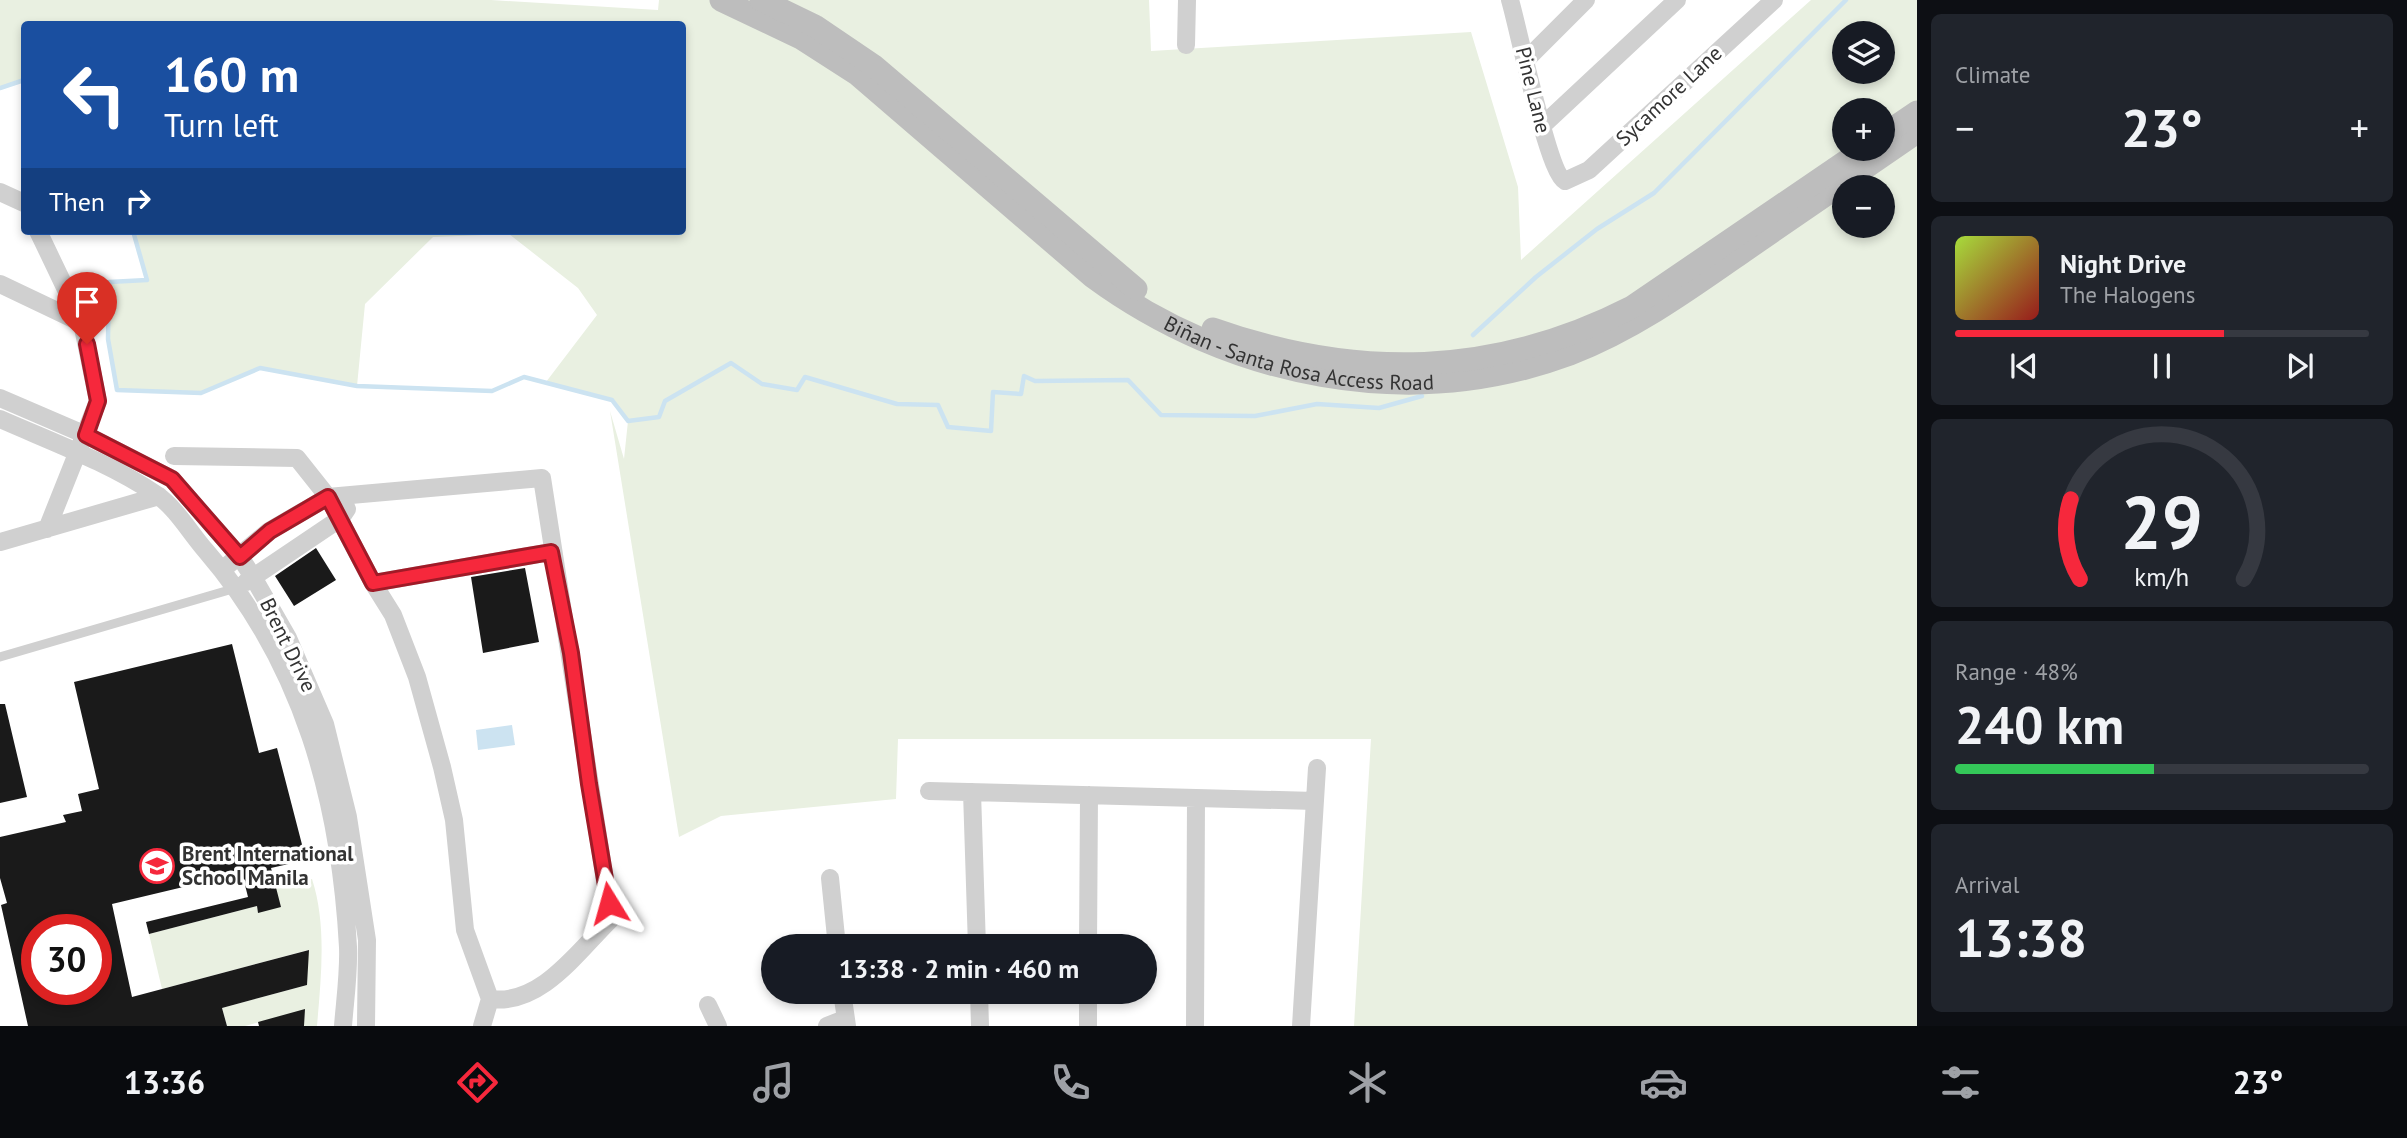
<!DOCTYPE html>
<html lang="en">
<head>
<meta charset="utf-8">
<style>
	:root { --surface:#171b24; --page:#20242c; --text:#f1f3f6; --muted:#9ea1a6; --line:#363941; --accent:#f6283c }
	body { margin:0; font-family:"PT Sans",sans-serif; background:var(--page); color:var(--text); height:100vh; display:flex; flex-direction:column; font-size:26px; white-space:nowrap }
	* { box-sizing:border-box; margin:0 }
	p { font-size:23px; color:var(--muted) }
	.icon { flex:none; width:38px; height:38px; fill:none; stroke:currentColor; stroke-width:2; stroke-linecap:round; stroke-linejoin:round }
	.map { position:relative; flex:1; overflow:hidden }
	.drawer { display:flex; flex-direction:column; gap:14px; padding:14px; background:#0d0f14; width:490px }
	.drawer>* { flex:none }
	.guide { position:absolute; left:21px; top:21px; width:665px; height:214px; border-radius:7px; box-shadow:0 4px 10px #0003; background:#1a4fa0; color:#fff; overflow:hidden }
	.tools { position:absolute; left:1832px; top:21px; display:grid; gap:14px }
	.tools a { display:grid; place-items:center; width:63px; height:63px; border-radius:50%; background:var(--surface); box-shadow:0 4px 10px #0003; font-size:35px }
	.speed { position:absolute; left:21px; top:914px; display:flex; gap:14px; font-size:35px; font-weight:700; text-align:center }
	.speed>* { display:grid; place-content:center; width:91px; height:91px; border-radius:50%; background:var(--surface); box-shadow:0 4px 10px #0003; line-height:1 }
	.speed .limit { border:10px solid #d22; background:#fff; color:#111 }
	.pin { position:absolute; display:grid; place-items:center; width:60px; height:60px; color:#fff; margin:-72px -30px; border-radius:50% 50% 50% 0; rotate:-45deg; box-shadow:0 0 7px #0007 }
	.pin .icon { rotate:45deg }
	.me { position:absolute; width:77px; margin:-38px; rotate:352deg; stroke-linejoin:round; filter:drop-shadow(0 0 5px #0008) }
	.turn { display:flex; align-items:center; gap:24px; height:147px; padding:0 28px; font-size:32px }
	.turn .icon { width:91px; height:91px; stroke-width:2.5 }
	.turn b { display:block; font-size:49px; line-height:60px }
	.then { display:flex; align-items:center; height:66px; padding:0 28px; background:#0003; gap:14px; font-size:26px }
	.big { font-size:52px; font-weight:800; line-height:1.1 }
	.drawer .widget { flex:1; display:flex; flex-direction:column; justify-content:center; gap:10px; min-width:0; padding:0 24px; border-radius:10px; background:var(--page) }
	.drawer .dial { align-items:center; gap:0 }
	.dial svg { height:182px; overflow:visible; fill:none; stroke:var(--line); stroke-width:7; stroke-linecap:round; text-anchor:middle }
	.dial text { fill:var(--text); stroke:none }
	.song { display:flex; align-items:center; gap:21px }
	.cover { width:84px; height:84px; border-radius:10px; background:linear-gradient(135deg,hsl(80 70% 55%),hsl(0 70% 35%)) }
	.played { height:7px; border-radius:4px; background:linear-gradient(90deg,var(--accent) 65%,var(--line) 65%) }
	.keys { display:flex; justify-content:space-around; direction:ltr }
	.heat { display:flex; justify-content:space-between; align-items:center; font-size:38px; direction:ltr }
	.charge { height:10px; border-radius:5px; background:linear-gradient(90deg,#34c759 48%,var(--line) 0) }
	.trip { position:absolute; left:761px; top:934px; width:396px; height:70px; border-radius:35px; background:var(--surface); box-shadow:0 4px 10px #0003; font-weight:800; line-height:70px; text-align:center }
	.tabs { display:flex; height:112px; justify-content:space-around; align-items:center; background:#090b0e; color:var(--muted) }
	.tabs .icon { width:49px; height:49px }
	.tabs .active { color:var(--accent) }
	.tabs b { font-size:32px; color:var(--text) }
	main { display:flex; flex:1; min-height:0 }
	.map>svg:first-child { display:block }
	.green { fill:#e9f0e1; fill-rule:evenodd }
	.water { fill:#cce3f1 }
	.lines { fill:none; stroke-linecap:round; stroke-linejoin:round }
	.stream { stroke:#cce3f1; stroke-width:4.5 }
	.building { fill:#1a1a1a; fill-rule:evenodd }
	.lane { stroke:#d0d0d0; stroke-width:9 }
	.street { stroke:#d0d0d0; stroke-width:18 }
	.secondary { stroke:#bdbdbd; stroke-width:23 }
	.route-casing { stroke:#a01a27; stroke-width:18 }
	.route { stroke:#f6283c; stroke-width:12 }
	.labels { text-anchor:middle; stroke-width:7; stroke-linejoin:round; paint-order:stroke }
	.street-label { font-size:21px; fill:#333; stroke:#fff }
	.poi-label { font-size:21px; font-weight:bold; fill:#333; stroke:#fff; text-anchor:start }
</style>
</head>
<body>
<main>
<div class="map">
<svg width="1917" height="1026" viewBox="0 0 1917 1026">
	<rect width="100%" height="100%" fill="#fff"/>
	<path class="green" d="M 0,0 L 491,0 L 658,10 L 659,0 L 1149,0 L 1151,51 L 1471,32 L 1518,187 L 1521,260 L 1811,0 L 1917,0 L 1917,1026 L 1354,1026 L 1371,739 L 898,739 L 896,799 L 721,816 L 679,837 L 610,411 L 624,459 L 628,421 L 612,400 L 546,382 L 597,315 L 578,288 L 509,234 L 433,237 L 365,304 L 357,386 L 261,368 L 201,393 L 117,390 L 108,339 L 109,282 L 147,280 L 133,231 L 682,231 L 682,24 L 24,24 L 24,80 L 0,88 ZM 1844,33 L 1883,33 L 1883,72 L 1844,72 ZM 1844,110 L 1883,110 L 1883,149 L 1844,149 ZM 1844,187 L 1883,187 L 1883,226 L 1844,226 Z
		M 312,879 C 327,925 321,978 317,1026 L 304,1026 L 304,1010 L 245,1026 L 227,1026 L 222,1008 L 307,985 L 308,950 L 162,989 L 149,934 L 257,906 L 258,912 L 275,886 Z"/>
	<path class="water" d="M 512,725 L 515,745 L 478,750 L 476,730 Z"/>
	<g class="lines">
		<path class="stream" d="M 0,88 L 24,80
			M 133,231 L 147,280 L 109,282 L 108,339 L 117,390 L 201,393 L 260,368 L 357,386 L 492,391 L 524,377 L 612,400 L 628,421 L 659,417 L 665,401 L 731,363 L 762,384 L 797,390 L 805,377 L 897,404 L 938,405 L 948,427 L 991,431 L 993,392 L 1021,394 L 1024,376 L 1035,381 L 1128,380 L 1161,415 L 1255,416 L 1317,404 L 1379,408 L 1422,396
			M 1473,335 L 1536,277 L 1597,229 L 1654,193 L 1846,0"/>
	</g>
	<path class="building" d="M 316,548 L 336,580 L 294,606 L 275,576 Z
		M 525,568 L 539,642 L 483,653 L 471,577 Z
		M 232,644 L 259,753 L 277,748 L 306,860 L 271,868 L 281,907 L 258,913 L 257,906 L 149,934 L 146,922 L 248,897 L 242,873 L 112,904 L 132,997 L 309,950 L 307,985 L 222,1008 L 227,1026 L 28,1026 L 1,905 L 7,903 L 0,878 L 0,837 L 66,822 L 63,815 L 82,811 L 78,794 L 99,789 L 74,682 ZM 37,929 L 96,929 L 96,989 L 37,989 Z
		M 0,704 L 5,704 L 27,797 L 0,803 Z
		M 305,1009 L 304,1026 L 259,1026 L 258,1022 Z"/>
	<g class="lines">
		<path class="lane" d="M 0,657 L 236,588"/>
		<path class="street" d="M 1510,0 C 1518,27 1548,173 1565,181 L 1589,170 L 1774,0
			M 1186,45 L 1187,0
			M 1527,59 L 1586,0
			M 1541,127 L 1677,0
			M 0,192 L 24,203
			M 38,231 L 82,323 L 98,401 L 47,529
			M 0,284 L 82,323
			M 0,398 L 86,435 L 172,479 L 240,557 L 253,577 L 288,638 L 325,724 L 348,817 L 367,940 L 366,1026
			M 0,419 C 52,442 110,463 157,495 C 176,508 191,534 206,551 C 303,664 340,800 348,947 C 349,973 345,1000 343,1026
			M 174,456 L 297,458 L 328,497 L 373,583
			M 0,542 L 159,496
			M 222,570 L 269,531 L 328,497 L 542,478 L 611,919 C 578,951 541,1006 490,999
			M 246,582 L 341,518 L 347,509
			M 929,791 L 1315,801
			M 972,792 L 977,947
			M 830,878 L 837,947
			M 1088,947 L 1089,795
			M 842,992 L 847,1026
			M 979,992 L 980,1026
			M 708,1005 L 718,1026
			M 482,1026 L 490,999 L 465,930 L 454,820 L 442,767 L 417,677 L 393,615 L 373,583 L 551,552
			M 827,1026 L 845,1019
			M 1088,1026 L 1088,992
			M 1195,1026 L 1196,798
			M 1301,1026 L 1317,768"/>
		<g class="secondary">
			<path id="s1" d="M 721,0 L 801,38 L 857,74 L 1093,277 C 1229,377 1409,414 1570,354 C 1635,329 1691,288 1747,249 C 1804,210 1860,171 1917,132"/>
			<path d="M 761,0 L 815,26 L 874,66 L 1136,289"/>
			<path d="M 1883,135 L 1917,112"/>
			<path d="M 1213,329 C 1356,380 1495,377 1632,307 L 1864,149"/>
		</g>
	</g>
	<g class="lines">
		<g class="route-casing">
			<path id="route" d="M 87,344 L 98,401 L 86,435 L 172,479 L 240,557 L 270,531 L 328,497 L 373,583 L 551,552 L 571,653 L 589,784 L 609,903"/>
		</g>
		<use href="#route" class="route"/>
	</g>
	<defs>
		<g id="school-ring" transform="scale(1.75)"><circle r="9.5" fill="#fff" stroke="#f6283c" stroke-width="1.5"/><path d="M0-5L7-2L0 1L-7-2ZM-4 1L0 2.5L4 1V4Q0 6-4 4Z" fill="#f6283c"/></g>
	</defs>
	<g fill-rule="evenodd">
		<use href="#school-ring" x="157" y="866"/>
	</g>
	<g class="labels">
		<g class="street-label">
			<text transform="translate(1533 90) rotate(76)" y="7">Pine Lane</text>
			<text transform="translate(1669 96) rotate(-43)" y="7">Sycamore Lane</text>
			<text dy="7" stroke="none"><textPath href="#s1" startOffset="691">Biñan - Santa Rosa Access Road</textPath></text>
			<text transform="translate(288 645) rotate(64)" y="7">Brent Drive</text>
		</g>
		<g class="poi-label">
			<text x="182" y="861">Brent International<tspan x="182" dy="24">School Manila</tspan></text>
		</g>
	</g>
</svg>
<div class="tools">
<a><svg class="icon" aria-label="layers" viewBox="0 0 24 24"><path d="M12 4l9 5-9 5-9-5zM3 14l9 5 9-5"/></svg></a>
<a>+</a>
<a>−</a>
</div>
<div class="speed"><div class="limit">30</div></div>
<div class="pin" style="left:87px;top:344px;background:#d93025"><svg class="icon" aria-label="arrive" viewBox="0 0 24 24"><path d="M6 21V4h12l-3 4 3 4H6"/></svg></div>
<svg class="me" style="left:609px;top:903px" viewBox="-20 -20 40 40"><path d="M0-17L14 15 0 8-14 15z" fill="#f6283c" stroke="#fff" stroke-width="4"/></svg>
<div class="trip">13:38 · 2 min · 460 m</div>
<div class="guide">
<div class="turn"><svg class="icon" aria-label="left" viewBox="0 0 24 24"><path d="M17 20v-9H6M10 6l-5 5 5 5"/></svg><div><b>160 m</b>Turn left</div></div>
<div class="then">Then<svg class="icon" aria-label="right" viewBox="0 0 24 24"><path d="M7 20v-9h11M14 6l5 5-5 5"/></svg></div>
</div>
</div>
<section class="drawer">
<div class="widget"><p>Climate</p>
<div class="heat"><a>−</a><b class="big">23°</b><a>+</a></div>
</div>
<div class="widget">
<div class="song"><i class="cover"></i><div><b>Night Drive</b><p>The Halogens</p></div></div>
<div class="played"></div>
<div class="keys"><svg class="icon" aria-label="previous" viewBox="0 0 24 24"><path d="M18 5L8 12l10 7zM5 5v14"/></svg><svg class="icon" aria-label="pause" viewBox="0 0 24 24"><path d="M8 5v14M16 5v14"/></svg><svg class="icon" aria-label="next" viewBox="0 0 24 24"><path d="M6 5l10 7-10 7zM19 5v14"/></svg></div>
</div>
<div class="widget dial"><svg viewBox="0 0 100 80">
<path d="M14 69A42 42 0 1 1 86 69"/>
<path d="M14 69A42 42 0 0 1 10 34" stroke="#f6283c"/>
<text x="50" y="56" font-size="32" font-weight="700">29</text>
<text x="50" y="72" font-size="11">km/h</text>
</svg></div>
<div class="widget"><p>Range · 48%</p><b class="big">240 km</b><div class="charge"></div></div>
<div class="widget"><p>Arrival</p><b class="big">13:38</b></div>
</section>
</main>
<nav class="tabs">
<b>13:36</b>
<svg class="icon active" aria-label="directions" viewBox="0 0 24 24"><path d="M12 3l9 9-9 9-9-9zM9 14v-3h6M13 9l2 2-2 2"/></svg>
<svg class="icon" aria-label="music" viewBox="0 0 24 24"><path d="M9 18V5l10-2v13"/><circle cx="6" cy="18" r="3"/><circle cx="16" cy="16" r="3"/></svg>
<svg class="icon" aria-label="phone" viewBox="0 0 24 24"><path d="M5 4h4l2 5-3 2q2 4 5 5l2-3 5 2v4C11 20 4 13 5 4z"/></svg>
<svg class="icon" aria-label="climate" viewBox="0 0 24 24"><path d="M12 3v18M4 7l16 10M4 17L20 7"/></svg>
<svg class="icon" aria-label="car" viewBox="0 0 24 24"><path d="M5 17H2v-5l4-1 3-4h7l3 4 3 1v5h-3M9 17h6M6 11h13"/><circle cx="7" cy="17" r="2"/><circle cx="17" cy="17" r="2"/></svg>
<svg class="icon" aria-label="filters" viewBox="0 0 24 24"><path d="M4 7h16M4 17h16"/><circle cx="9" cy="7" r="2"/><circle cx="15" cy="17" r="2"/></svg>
<b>23°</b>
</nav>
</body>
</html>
